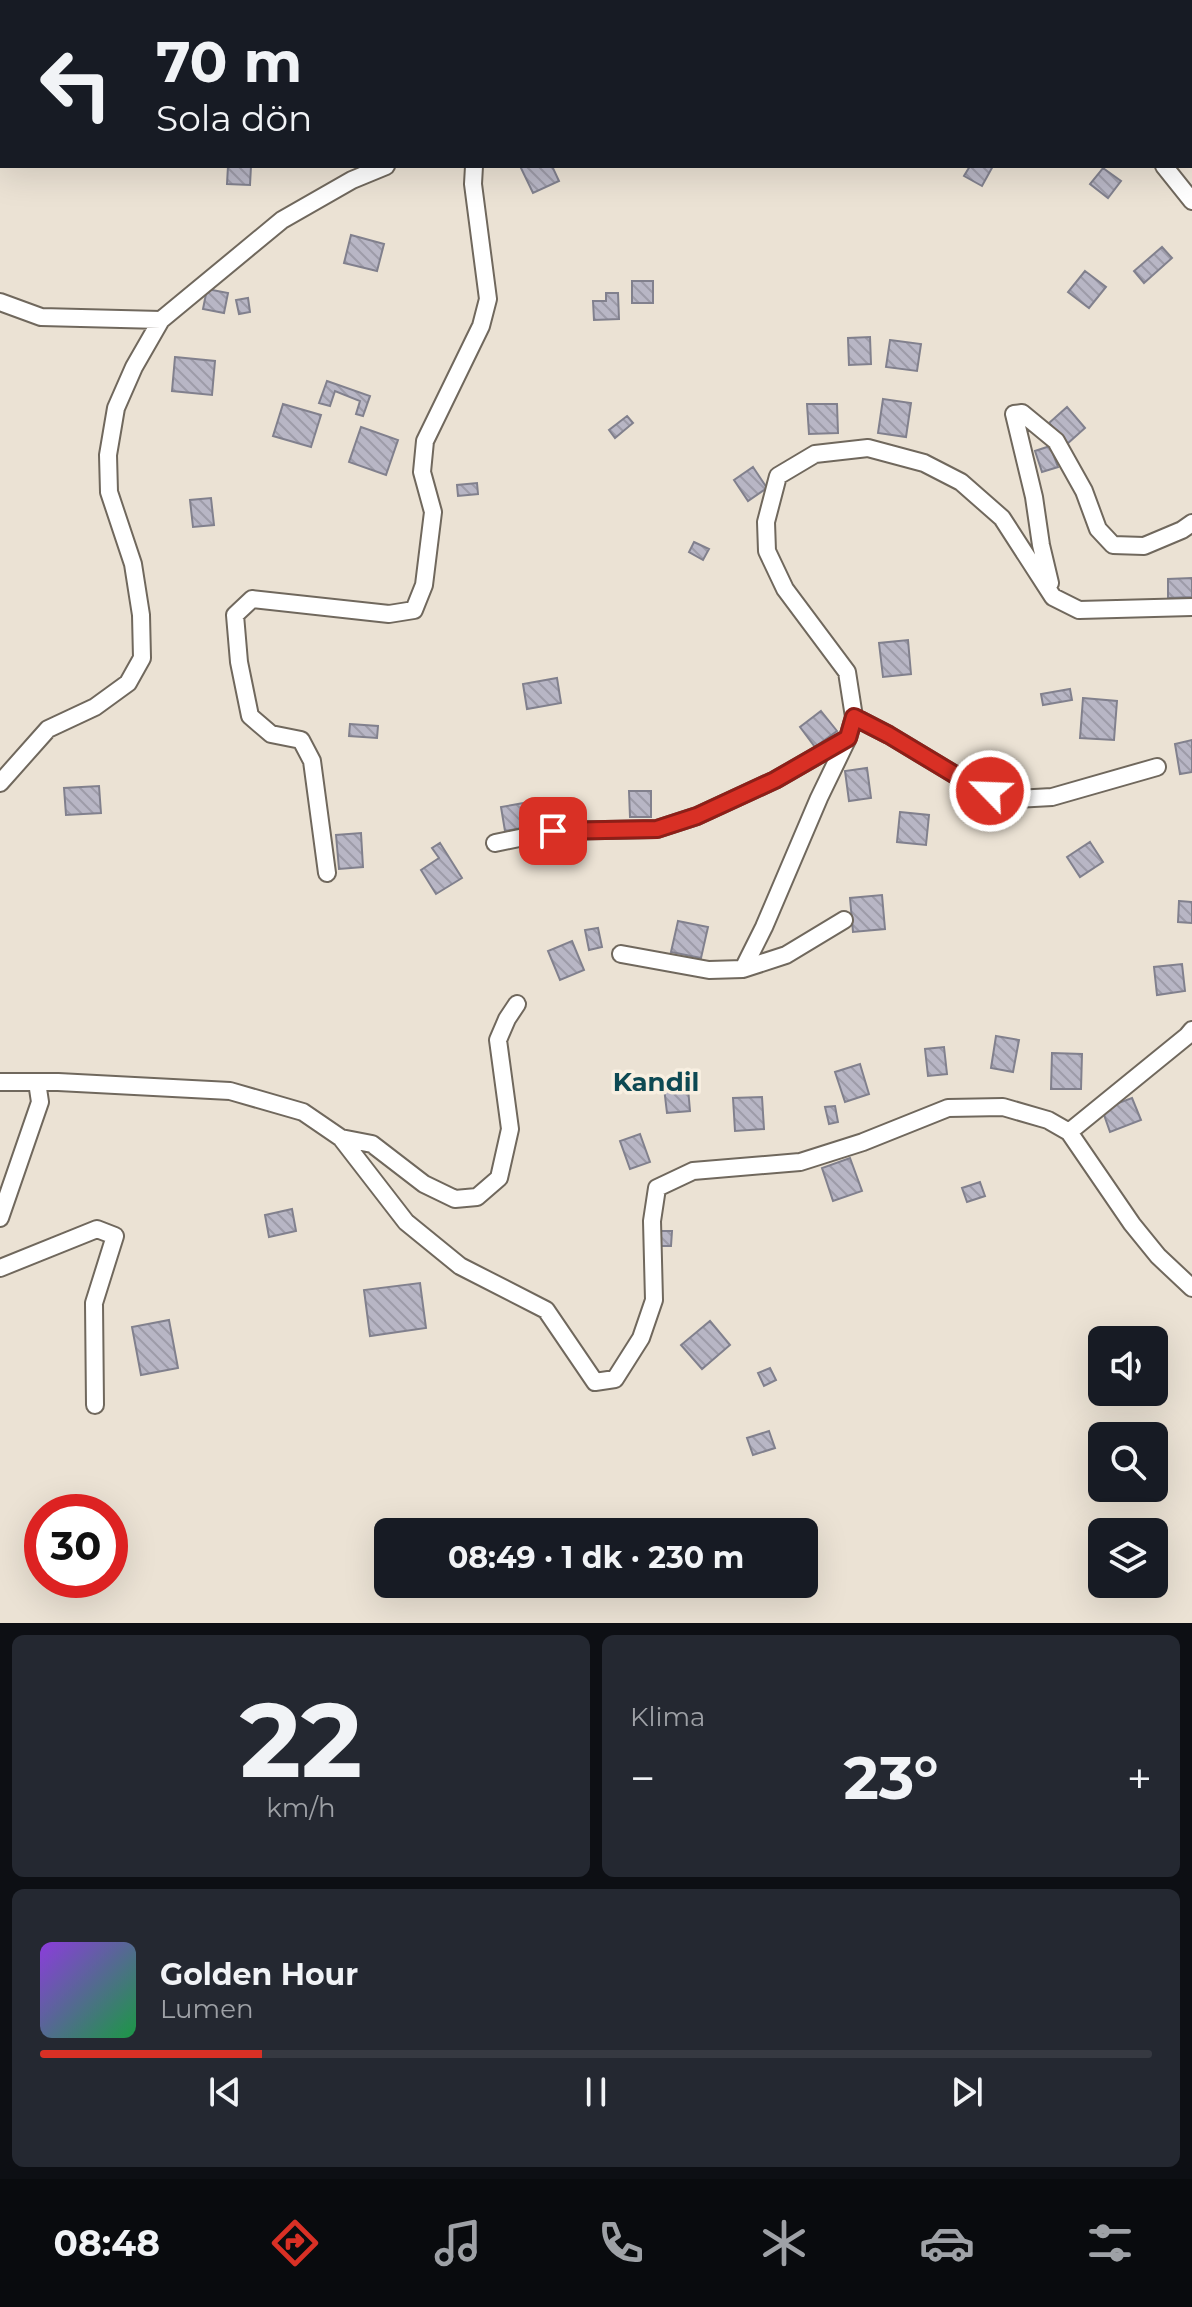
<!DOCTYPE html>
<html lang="tr">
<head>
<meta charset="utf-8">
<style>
	:root { --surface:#171b24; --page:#242831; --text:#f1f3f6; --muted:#9ea1a6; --line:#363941; --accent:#d93025 }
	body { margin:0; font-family:Montserrat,sans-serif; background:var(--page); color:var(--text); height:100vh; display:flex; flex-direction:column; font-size:30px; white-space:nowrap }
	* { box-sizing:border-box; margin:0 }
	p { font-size:26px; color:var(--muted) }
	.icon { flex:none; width:44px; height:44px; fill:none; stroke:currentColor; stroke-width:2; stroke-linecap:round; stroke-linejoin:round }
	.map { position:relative; height:1623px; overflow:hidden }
	.details { display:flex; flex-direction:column; gap:12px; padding:12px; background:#0d0f14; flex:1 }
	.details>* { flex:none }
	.hud { position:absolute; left:0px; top:0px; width:1192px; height:168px; box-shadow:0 8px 32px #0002; background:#171b24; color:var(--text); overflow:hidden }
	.buttons { position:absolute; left:1088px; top:1326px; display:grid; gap:16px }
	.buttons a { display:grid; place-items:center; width:80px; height:80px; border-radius:12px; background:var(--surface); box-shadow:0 8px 32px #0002; font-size:40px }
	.speed { position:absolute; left:24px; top:1494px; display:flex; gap:16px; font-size:40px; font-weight:700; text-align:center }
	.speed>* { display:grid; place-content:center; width:104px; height:104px; border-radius:50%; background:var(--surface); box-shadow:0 8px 32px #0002; line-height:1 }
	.speed .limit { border:12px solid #d22; background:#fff; color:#111 }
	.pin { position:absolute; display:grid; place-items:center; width:68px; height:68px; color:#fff; margin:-34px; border-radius:16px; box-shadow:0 4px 12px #0006 }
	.me { position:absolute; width:88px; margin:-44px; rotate:294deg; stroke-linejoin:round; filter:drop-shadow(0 0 6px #0008) }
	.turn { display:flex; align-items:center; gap:28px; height:168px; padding:0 24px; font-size:36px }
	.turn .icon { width:104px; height:104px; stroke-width:2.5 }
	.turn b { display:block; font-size:56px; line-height:68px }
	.big { font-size:60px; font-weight:700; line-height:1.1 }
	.details .card { flex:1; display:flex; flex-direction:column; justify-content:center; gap:12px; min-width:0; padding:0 28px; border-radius:12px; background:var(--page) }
	.details .dial { align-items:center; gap:0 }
	.dial b { font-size:104px; line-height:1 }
	.song { display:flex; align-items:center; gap:24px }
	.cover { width:96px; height:96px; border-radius:12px; background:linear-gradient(135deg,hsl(270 70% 55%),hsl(140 70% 35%)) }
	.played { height:8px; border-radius:4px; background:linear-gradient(90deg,var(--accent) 20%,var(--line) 20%) }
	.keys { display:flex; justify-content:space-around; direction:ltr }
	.heat { display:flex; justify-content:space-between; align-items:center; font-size:44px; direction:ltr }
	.details .tiles { flex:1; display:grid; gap:12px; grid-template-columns:1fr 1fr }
	.card:last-child { grid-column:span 2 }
	.trip { position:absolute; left:374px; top:1518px; width:444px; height:80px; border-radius:12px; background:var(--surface); box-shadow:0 8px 32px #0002; font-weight:700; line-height:80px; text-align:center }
	.tab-bar { display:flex; height:128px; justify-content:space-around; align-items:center; background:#090b0e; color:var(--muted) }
	.tab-bar .icon { width:56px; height:56px }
	.tab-bar .active { color:var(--accent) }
	.tab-bar b { font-size:36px; color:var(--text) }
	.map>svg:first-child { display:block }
	.building { fill:url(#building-back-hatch); stroke:#81808d; stroke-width:2 }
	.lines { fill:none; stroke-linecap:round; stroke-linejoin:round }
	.minor-casing { stroke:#70685d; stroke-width:20 }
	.minor { stroke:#fff; stroke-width:16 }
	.route-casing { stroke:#8d1f18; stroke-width:20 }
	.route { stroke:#d93025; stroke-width:14 }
	.labels { text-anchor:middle; stroke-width:7; stroke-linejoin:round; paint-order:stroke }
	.neighbourhood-label { font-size:26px; font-weight:bold; fill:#0d4953; stroke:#f8efe1 }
</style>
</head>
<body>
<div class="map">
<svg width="1192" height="1623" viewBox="0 0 1192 1623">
	<defs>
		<pattern id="building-back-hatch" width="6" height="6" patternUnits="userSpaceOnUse" patternTransform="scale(2)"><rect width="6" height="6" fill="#b8b6c5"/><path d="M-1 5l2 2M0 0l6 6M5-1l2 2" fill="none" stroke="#9d9ba8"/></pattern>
	</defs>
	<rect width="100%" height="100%" fill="#ebe2d4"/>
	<path class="building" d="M 228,166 L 251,166 L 250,185 L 227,184 Z
		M 520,166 L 552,166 L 559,181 L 533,193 Z
		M 970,166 L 993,166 L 982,186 L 964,176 Z
		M 1103,168 L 1121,181 L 1108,198 L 1090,184 Z
		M 351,235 L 384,244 L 377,271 L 344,263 Z
		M 1162,247 L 1172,258 L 1144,283 L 1134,271 Z
		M 1085,271 L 1106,287 L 1089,308 L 1068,292 Z
		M 632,281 L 653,281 L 653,303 L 632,303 Z
		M 207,289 L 228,293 L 224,313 L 203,309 Z
		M 606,293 L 618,293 L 619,319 L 594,320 L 593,301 L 606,301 Z
		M 248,298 L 250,312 L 239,314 L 236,300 Z
		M 870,337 L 871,364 L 849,365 L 848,338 Z
		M 890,340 L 921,344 L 917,371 L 886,367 Z
		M 175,357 L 215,361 L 212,395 L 172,391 Z
		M 327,381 L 370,396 L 363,416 L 356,414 L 360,401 L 335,391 L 330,406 L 319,403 Z
		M 883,399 L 911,403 L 906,437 L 878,433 Z
		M 283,404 L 321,415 L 311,447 L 273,436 Z
		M 807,404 L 837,404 L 838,433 L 809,434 Z
		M 1067,407 L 1085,428 L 1067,444 L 1049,423 Z
		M 627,416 L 633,423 L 615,438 L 609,430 Z
		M 361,427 L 398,440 L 386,475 L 349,462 Z
		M 1050,446 L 1058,467 L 1042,472 L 1035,451 Z
		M 753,467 L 767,488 L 748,501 L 734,480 Z
		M 477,483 L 478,494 L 458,496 L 457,485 Z
		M 211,498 L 214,525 L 193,527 L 190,500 Z
		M 694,542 L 709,549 L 703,560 L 689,552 Z
		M 1192,578 L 1192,597 L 1168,598 L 1168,579 Z
		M 908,640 L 911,674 L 883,677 L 879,643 Z
		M 557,678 L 561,703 L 527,709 L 523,684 Z
		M 1070,689 L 1072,700 L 1043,705 L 1041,694 Z
		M 1083,698 L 1117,701 L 1114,740 L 1080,738 Z
		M 821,711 L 837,731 L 815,747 L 800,727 Z
		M 350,724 L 378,726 L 377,738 L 349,736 Z
		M 1192,740 L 1192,772 L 1180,774 L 1175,744 Z
		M 867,768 L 871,798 L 849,801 L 845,771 Z
		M 99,786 L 101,813 L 66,815 L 64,788 Z
		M 629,791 L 651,791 L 651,817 L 630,817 Z
		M 535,801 L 539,825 L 505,831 L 501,807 Z
		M 900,812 L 929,815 L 926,845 L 897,842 Z
		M 361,833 L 363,867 L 339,869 L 336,835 Z
		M 1090,842 L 1103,862 L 1080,877 L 1067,857 Z
		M 440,843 L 462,878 L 436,894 L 421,870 L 439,858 L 432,848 Z
		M 882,895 L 885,929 L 853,932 L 850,898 Z
		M 1179,901 L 1192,902 L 1192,923 L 1178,922 Z
		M 678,921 L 708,927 L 701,958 L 671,952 Z
		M 598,928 L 602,947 L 589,950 L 585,930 Z
		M 572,941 L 584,970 L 560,980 L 548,951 Z
		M 1182,964 L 1185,991 L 1157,995 L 1154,967 Z
		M 996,1036 L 1019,1040 L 1013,1072 L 991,1068 Z
		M 944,1047 L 947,1074 L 928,1076 L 925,1049 Z
		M 1052,1053 L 1082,1054 L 1081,1089 L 1051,1089 Z
		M 860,1064 L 869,1094 L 845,1102 L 835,1072 Z
		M 687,1076 L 690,1111 L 667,1113 L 663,1079 Z
		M 762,1097 L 764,1129 L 735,1131 L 733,1098 Z
		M 1132,1098 L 1141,1120 L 1110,1132 L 1102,1109 Z
		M 835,1106 L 838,1122 L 829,1124 L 825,1107 Z
		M 640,1134 L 650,1162 L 630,1169 L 620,1141 Z
		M 850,1158 L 862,1191 L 833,1201 L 822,1168 Z
		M 980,1182 L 985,1196 L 967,1202 L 962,1188 Z
		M 292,1209 L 296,1231 L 269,1237 L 265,1215 Z
		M 658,1231 L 672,1231 L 671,1246 L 657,1246 Z
		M 420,1283 L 426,1328 L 370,1336 L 364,1290 Z
		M 169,1320 L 178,1368 L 141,1375 L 132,1327 Z
		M 710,1321 L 730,1345 L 702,1369 L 681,1345 Z
		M 770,1368 L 776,1380 L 764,1386 L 758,1373 Z
		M 769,1431 L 775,1448 L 753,1455 L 747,1438 Z"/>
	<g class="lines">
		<g class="minor-casing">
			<path id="minor" d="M 1000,0 L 1003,2
				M 195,2 L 195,0
				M 508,2 L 514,0
				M 0,16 L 2,16
				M 1164,166 L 1192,201
				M 0,302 L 41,317 L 161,320
				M 1050,583 L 1041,545 L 1034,497 L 1014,414 L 1022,413 L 1056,441 L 1084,491 L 1098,529 L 1113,545 L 1144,546 L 1182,530 L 1192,523
				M 854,717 L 889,735 L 967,782 L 1014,799 L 1052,797 L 1157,767
				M 0,783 L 48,729 L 95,707 L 128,683 L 142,658 L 141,615 L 133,564 L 109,492 L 108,455 L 116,408 L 134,367 L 161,320 L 282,220 L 352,180 L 386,166
				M 495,843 L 553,831 L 657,829 L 697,816 L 775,780 L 848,738
				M 327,873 L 312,761 L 301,740 L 271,734 L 250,716 L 239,662 L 235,615 L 252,599 L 389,614 L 414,610 L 424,585 L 433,512 L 422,472 L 425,441 L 481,326 L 488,299 L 473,184 L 474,166
				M 621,954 L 709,970 L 743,969 L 764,927 L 819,798 L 848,738 L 854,717 L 847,672 L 785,589 L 767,551 L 766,522 L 778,476 L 815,454 L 868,448 L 924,463 L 961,482 L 1002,518 L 1053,597 L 1079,610 L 1192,607
				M 743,969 L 786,955 L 844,920
				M 0,1082 L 58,1082 L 230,1091 L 303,1112 L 341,1138 L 406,1222 L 460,1266 L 546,1310 L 595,1382 L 615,1379 L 641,1338 L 654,1300 L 652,1221 L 657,1188 L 693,1171 L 800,1162 L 863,1142 L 948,1108 L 1003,1107 L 1048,1120 L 1069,1132 L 1132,1224 L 1158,1256 L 1192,1288
				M 1069,1132 L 1187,1036 L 1192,1030
				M 341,1138 L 372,1144 L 424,1184 L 455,1199 L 477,1197 L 499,1178 L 510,1129 L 498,1040 L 507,1019 L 517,1004
				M 0,1218 L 40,1102 L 37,1082
				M 0,1268 L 97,1229 L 115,1236 L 94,1303 L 95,1405"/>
		</g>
		<use href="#minor" class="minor"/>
	</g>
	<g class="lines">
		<g class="route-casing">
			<path id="route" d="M 553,831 L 657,829 L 697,816 L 775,780 L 848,738 L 854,717 L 889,735 L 967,782 L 990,791"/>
		</g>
		<use href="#route" class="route"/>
	</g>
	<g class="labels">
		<g class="neighbourhood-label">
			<text x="656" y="1091">Kandil</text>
		</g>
	</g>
</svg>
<div class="buttons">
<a><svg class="icon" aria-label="sound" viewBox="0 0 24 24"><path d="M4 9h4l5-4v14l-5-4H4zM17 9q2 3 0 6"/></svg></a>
<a><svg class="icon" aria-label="search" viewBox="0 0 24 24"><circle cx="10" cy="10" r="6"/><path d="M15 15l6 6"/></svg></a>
<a><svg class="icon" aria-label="layers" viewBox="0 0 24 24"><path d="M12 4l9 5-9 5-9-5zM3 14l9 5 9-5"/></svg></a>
</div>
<div class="speed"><div class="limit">30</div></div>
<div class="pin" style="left:553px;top:831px;background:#d93025"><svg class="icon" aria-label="arrive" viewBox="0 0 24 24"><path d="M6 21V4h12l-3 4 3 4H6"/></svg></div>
<svg class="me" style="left:990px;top:791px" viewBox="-20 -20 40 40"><circle r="17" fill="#d93025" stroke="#fff" stroke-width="3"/><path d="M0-11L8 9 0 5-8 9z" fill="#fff"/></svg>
<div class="trip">08:49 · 1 dk · 230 m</div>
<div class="hud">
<div class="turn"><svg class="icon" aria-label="left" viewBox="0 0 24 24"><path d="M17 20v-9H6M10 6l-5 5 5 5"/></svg><div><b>70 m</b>Sola dön</div></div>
</div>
</div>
<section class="details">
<div class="tiles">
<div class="card dial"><b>22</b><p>km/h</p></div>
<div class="card"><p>Klima</p>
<div class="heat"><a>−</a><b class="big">23°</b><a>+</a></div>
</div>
<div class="card">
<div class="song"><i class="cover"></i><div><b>Golden Hour</b><p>Lumen</p></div></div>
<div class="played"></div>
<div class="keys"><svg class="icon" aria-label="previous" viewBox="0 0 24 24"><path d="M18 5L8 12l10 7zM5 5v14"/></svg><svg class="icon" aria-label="pause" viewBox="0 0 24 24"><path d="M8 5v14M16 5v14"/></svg><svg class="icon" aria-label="next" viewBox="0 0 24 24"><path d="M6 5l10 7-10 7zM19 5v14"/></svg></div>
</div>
</div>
</section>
<nav class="tab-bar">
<b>08:48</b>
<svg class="icon active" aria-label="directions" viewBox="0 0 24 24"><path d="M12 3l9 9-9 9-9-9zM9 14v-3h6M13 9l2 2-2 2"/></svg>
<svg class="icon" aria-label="music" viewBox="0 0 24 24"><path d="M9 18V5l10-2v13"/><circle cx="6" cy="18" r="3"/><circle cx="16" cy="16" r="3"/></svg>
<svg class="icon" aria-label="phone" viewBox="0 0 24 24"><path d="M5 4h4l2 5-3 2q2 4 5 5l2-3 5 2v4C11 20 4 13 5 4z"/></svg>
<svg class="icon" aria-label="climate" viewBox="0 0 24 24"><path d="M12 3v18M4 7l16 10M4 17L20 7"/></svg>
<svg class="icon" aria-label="car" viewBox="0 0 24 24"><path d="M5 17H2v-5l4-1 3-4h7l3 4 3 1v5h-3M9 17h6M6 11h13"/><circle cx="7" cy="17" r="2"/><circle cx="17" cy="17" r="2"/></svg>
<svg class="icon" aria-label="filters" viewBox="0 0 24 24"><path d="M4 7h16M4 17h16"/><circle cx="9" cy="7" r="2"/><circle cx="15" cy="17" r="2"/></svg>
</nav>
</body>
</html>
